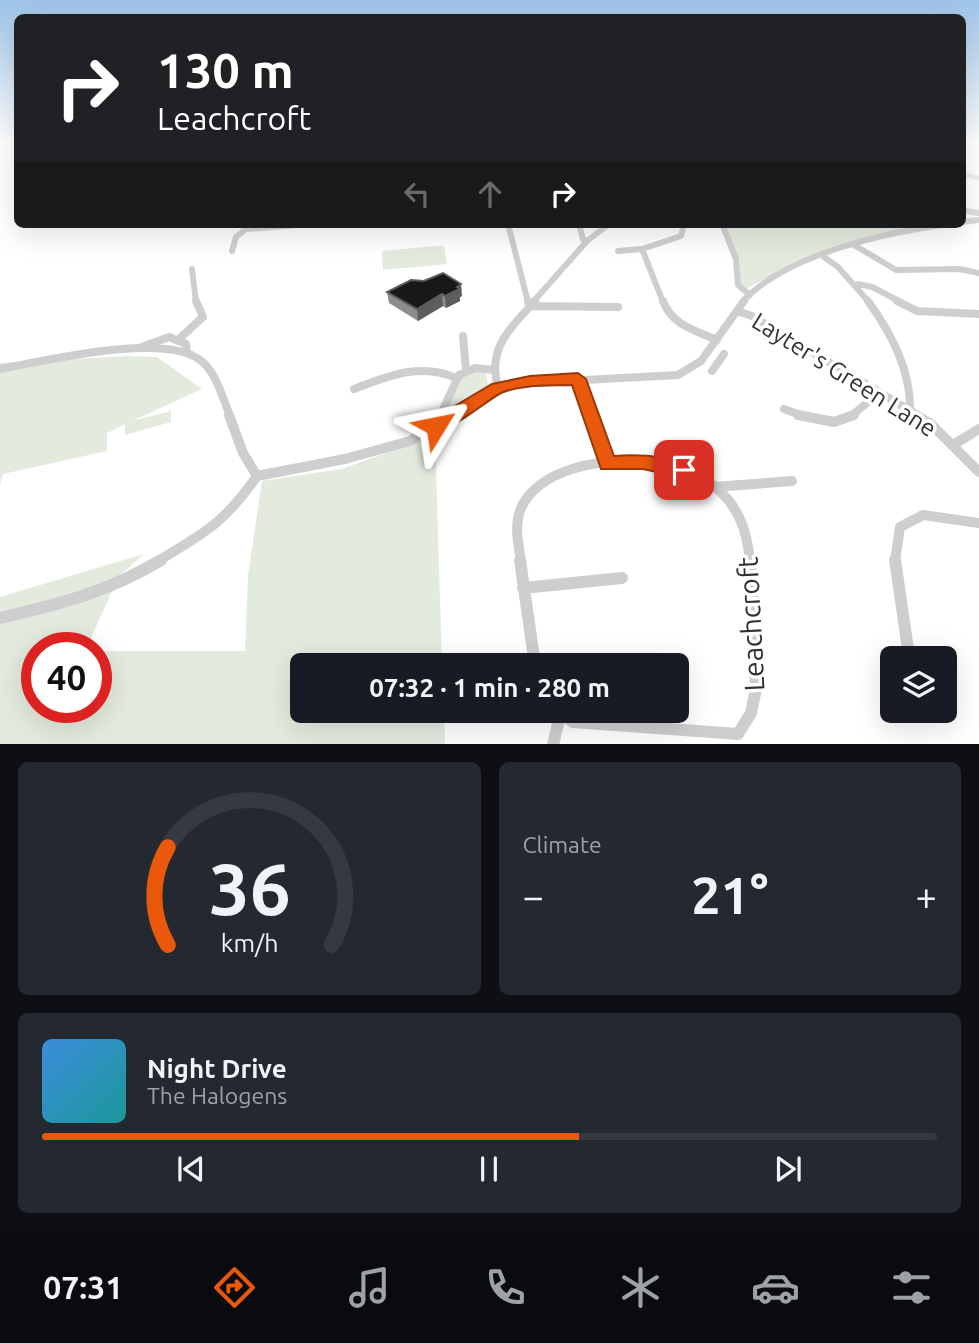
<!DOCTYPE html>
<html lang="en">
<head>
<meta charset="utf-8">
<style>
	:root { --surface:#171b24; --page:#242831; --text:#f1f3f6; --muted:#9ea1a6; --line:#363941; --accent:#ea580c }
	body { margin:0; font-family:Ubuntu,sans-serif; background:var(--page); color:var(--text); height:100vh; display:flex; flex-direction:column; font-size:26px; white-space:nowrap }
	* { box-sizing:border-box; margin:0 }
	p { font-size:23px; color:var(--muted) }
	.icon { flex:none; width:38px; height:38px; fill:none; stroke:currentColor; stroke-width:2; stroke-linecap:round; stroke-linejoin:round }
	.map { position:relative; height:744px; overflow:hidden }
	.side { display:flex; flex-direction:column; gap:18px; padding:18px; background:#0d0f14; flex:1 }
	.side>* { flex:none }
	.hud { position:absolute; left:14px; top:14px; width:952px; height:214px; border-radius:10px; box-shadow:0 7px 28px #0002; background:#202124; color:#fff; overflow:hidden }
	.fabs { position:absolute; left:880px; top:646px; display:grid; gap:14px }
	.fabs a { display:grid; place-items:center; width:77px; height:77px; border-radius:10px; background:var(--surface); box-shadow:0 7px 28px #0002; font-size:35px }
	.speed { position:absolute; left:21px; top:632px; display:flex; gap:14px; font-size:35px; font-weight:700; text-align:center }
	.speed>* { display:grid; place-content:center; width:91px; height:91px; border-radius:50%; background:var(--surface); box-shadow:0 7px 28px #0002; line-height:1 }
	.speed .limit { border:10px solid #d22; background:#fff; color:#111 }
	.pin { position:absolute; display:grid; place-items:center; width:60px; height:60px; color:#fff; margin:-30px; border-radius:14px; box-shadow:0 4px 10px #0006 }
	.me { position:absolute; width:77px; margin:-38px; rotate:55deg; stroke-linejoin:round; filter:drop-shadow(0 0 5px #0008) }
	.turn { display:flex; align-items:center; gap:24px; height:147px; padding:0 28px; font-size:32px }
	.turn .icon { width:91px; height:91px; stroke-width:2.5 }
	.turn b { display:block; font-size:49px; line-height:60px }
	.lanes { display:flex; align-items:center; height:66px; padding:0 28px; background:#0003; justify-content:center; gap:35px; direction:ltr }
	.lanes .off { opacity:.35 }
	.big { font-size:52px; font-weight:600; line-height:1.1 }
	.side .tile { flex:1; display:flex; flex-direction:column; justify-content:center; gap:10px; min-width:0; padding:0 24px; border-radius:10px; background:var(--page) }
	.side .dial { align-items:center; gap:0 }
	.dial svg { height:182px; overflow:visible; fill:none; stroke:var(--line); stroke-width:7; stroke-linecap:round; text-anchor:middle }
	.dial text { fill:var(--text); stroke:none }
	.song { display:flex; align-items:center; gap:21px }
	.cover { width:84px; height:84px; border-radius:10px; background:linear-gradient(135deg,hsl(210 70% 55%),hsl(180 70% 35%)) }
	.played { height:7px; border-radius:4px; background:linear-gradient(90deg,var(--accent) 60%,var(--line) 60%) }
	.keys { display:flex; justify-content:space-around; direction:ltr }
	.heat { display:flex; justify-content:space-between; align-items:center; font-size:38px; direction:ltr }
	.side .tiles { flex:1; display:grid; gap:18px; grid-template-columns:1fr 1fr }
	.tile:last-child { grid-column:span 2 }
	.trip { position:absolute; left:290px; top:653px; width:399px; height:70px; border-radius:10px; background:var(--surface); box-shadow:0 7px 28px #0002; font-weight:600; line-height:70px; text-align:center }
	.dock { display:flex; height:112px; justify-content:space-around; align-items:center; background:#090b0e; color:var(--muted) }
	.dock .icon { width:49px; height:49px }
	.dock .active { color:var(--accent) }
	.dock b { font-size:32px; color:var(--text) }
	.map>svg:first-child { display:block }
	.green { fill:#e3eade }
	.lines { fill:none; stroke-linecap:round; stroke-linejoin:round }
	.minor-far4 { stroke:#cecece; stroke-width:4.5 }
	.minor-far3 { stroke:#cecece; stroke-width:6 }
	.minor-far2 { stroke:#cecece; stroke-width:8 }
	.minor-far1 { stroke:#cecece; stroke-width:10 }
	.minor { stroke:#cecece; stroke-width:12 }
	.wall { fill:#8c8c8c }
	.shaded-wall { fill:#5d5d5d }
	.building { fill:#181818; stroke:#5d5d5d; stroke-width:2 }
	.route { fill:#ea580c; stroke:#983908; stroke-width:2 }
	.labels { text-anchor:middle; stroke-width:7; stroke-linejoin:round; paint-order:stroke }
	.street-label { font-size:24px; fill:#313131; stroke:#fff }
	.near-street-label { font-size:28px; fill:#313131; stroke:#fff }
</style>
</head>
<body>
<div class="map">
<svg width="979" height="745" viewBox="0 0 979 745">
	<rect width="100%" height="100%" fill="#fff"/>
	<path class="green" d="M 724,224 L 938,224 L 871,236 L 790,267 L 747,288 L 741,285 Z
		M 435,246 L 444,246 L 447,264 L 383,270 L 382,251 Z
		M 129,356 L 157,357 L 202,389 L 132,421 L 171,411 L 171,422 L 125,435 L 125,424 L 107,433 L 107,451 L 3,474 L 0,485 L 0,363 Z
		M 476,371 L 486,374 L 488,385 L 445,413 L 462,375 Z
		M 435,436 L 442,665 L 303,665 L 303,710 L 444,711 L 445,744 L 0,745 L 0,597 L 144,554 L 119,576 L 87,647 L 37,648 L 37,707 L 96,707 L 96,651 L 245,651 L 248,576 L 262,481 L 341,469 L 429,438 L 430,448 L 432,437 Z"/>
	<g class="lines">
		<path class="minor-far4" d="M 962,174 L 979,178
			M 962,210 L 976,212"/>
		<path class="minor-far3" d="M 966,211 L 979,213
			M 962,222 L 979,220
			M 442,224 L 448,224
			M 508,224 L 528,302
			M 579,224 L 583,239 L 587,241
			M 722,224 L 736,259 L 738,285 L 750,295
			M 246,229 L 310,224
			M 854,245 L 896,270 L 959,269 L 979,273
			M 232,251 L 236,237 L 246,229 L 240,224
			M 618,251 L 642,249
			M 824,257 L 838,267 L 869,302
			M 192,269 L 196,302
			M 858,284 L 872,287 L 901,302
			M 533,302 L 587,241 L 609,224
			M 663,302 L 642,249 L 681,236 L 684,224
			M 742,302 C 787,254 886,232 949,224"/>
		<path class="minor-far2" d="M 528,301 L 529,306 L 618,307
			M 663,301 C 672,325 694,330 717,340
			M 868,301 C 891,333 911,370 910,411
			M 897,301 L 917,311 L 979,314
			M 737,311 L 752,316 L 919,416
			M 463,336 L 466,370
			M 180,338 L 203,317 L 196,301
			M 139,348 L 169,337 L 186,344 L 187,353
			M 0,369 C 45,361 163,332 200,360 C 216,371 223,399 230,416
			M 712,371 L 724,354
			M 578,379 L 591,416
			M 498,388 C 487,347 510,329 535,301
			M 354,389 C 388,376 421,362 456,378
			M 784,409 L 803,416
			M 440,416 L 459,375 L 475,368 L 493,370
			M 448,416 L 483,394 L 511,384 L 678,375 L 701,361 L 744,301
			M 851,416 L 878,394"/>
		<path class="minor-far1" d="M 229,415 L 243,453 L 257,476
			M 590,415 L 607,464
			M 798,415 L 834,422 L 854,415
			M 916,415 L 931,424 L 979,472
			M 436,426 L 441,415
			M 953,445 L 979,429
			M 257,476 L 345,459 L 410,441 L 451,415
			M 714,487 L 792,481
			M 158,561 C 206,532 224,523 257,476
			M 521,561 C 518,542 513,522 523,504 C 554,450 671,451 714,486 C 739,506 747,531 750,561
			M 895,561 L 900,527 L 923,515 L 979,523"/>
		<path class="minor" d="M 520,560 L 535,665
			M 895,560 L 909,656
			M 523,588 L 622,578
			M 0,618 C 60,604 108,592 161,560
			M 556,710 L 573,722 L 738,734 L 751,713 L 756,689 L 750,560
			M 553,745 L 560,715"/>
	</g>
	<path class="wall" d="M 387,292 L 462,296 L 460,297 L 460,301 L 446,308 L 443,306 L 418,321 L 389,303 Z"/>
	<path class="shaded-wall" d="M 461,284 L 462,296 L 460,297 L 460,301 L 446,308 L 445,296 Z
		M 442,294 L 443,306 L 418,321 L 417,309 Z"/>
	<path class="building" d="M 443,273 L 461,284 L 457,287 L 460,289 L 445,296 L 442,294 L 417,309 L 387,292 L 411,280 L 424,281 Z"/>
	<linearGradient id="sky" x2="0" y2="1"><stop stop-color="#9ec4e9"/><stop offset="0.58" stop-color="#fff"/><stop offset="1" stop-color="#fff" stop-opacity="0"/></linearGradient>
	<rect width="979" height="245" fill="url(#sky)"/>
	<path class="route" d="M 578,373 L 586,379 L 614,456 C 640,454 666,456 691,465 L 694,470 L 691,476 L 684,478 L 643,469 L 601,469 L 572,385 C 550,386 522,384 501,393 C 484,402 447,436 430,430 L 427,426 L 430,421 L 492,384 L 530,376 Z"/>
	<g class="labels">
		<g class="street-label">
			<text transform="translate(844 375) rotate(32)" y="8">Layter's Green Lane</text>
		</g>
		<g class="near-street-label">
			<text transform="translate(751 624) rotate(-93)" y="10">Leachcroft</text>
		</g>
	</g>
</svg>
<div class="fabs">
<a><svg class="icon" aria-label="layers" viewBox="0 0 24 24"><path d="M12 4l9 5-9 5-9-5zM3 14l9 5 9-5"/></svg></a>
</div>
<div class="speed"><div class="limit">40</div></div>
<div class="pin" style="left:684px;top:470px;background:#d93025"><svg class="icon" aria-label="arrive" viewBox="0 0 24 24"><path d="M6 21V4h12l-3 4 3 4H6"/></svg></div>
<svg class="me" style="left:436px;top:426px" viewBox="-20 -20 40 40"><path d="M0-17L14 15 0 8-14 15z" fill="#ea580c" stroke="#fff" stroke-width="4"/></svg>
<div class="trip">07:32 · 1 min · 280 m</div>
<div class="hud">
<div class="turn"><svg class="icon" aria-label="right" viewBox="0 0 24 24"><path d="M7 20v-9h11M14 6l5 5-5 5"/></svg><div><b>130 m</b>Leachcroft</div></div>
<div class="lanes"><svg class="icon off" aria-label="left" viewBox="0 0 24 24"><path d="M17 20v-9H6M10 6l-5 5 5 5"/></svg><svg class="icon off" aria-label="ahead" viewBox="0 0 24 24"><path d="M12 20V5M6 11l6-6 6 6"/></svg><svg class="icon" aria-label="right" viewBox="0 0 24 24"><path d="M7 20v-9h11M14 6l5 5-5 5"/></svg></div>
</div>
</div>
<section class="side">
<div class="tiles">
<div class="tile dial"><svg viewBox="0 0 100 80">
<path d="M14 69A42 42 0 1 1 86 69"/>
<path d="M14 69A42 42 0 0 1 14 26" stroke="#ea580c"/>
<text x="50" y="56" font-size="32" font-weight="700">36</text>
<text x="50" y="72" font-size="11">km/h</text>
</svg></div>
<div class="tile"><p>Climate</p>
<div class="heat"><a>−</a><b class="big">21°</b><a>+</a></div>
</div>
<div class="tile">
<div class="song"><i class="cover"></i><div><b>Night Drive</b><p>The Halogens</p></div></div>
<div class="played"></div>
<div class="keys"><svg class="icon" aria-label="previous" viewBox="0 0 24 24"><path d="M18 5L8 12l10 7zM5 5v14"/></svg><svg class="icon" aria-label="pause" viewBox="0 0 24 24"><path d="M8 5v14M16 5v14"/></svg><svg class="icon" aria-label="next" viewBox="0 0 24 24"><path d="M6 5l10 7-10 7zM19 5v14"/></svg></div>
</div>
</div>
</section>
<nav class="dock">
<b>07:31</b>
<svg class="icon active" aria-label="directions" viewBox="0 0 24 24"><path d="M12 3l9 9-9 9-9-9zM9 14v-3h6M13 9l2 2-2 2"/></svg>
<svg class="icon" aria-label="music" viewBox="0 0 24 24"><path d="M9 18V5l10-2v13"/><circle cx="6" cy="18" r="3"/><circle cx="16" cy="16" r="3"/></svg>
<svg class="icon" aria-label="phone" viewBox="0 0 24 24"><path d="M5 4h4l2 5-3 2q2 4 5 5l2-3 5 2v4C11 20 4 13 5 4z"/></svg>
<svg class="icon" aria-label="climate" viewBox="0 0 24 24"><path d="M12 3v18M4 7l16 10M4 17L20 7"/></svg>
<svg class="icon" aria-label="car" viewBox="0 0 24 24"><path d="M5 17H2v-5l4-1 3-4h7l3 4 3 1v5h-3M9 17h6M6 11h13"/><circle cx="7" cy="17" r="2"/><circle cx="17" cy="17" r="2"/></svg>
<svg class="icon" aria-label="filters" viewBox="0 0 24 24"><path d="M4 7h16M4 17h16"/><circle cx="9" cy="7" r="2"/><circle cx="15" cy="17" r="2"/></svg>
</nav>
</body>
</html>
